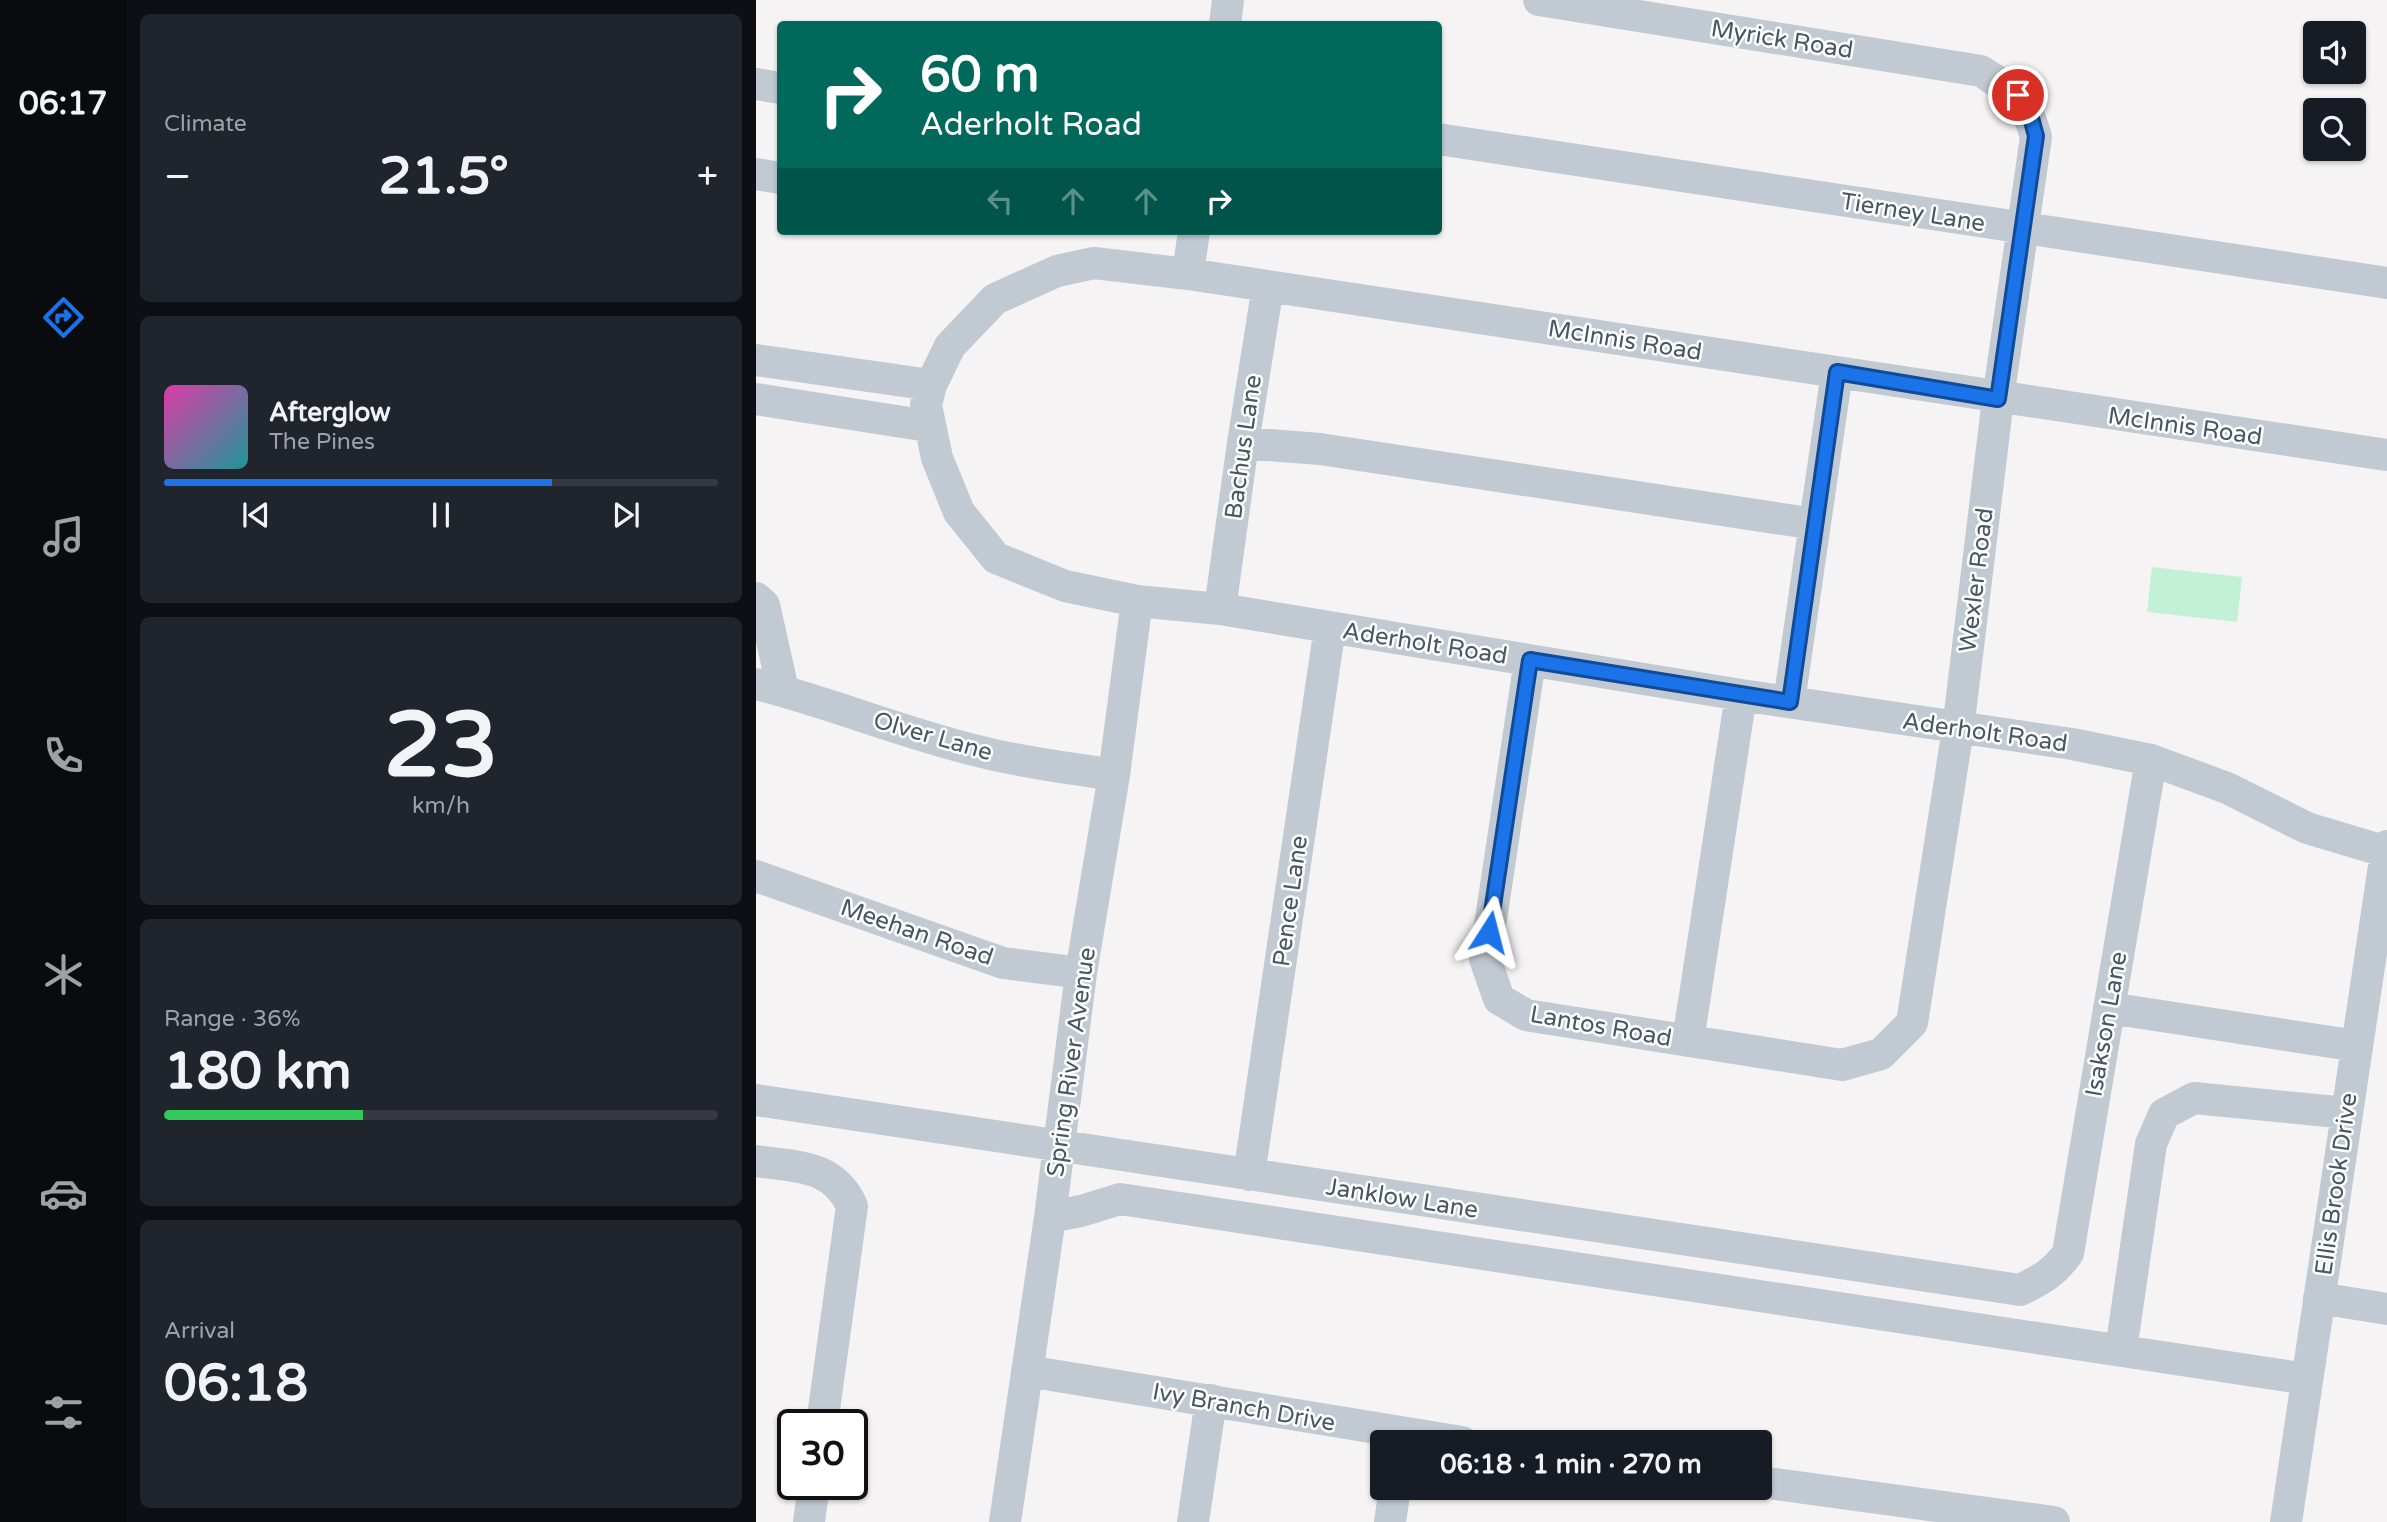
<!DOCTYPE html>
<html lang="en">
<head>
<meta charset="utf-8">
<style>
	:root { --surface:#171b24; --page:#20242c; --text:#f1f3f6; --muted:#9ea1a6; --line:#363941; --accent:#1a73e8 }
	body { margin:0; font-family:"Varela Round",sans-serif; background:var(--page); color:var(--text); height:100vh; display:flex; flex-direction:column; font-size:26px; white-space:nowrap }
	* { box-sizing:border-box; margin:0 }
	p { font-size:23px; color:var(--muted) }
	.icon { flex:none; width:38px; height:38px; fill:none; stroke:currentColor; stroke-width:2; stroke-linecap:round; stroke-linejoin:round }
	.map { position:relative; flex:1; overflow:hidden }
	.drawer { display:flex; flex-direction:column; gap:14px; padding:14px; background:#0d0f14; width:630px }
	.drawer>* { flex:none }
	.hud { position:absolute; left:21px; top:21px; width:665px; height:214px; border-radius:7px; box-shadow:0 2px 5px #0004; background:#00695c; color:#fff; overflow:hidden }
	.tools { position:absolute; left:1547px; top:21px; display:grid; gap:14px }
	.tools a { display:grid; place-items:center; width:63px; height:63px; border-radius:7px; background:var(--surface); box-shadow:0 2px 5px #0004; font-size:35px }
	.speed { position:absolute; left:21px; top:1409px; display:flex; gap:14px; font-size:35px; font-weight:700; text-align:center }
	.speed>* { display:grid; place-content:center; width:91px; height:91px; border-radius:50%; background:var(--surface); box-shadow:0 2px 5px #0004; line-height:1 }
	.speed .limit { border:4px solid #111; border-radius:10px; background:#fff; color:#111 }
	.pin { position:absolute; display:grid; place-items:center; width:60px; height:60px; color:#fff; margin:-30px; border:4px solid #fff; border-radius:50%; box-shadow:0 2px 7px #0007 }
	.me { position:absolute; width:77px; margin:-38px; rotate:9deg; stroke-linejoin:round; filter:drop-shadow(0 0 5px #0008) }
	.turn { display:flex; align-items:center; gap:24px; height:147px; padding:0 28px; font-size:32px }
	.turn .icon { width:91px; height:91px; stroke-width:2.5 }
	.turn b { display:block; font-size:49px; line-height:60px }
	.lanes { display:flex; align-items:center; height:66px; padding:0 28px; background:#0003; justify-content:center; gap:35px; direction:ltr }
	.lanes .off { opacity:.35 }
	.big { font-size:52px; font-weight:700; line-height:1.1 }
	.drawer .card { flex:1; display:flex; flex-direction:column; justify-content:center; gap:10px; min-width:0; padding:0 24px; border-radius:10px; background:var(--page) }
	.drawer .dial { align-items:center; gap:0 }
	.dial b { font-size:91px; line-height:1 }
	.song { display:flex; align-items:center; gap:21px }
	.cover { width:84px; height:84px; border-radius:10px; background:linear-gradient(135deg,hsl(320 70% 55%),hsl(180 70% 35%)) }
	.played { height:7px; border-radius:4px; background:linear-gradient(90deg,var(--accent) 70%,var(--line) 70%) }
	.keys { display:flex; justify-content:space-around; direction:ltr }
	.heat { display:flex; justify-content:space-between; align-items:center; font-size:38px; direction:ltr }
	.charge { height:10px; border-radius:5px; background:linear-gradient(90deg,#34c759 36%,var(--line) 0) }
	.trip { position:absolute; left:614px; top:1430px; width:402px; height:70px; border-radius:7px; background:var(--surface); box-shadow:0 2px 5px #0004; font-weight:700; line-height:70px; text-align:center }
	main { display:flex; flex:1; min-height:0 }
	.tab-bar { display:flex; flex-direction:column; width:126px; justify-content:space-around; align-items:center; background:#090b0e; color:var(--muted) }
	.tab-bar .icon { width:49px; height:49px }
	.tab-bar .active { color:var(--accent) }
	.tab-bar b { font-size:32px; color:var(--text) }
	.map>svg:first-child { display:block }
	.green { fill:#c3f1d5 }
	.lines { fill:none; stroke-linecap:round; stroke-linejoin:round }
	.minor { stroke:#c1cad2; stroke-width:32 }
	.route-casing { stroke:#114b97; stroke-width:18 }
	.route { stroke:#1a73e8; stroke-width:12 }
	.labels { text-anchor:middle; stroke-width:5; stroke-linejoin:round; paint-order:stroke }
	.street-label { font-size:24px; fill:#4a5661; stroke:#fff }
</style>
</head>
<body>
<main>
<nav class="tab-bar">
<b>06:17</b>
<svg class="icon active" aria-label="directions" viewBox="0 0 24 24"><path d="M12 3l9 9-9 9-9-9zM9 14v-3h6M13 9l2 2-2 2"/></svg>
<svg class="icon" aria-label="music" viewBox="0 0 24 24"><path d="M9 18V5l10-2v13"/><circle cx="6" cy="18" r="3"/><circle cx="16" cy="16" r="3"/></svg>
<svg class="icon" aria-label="phone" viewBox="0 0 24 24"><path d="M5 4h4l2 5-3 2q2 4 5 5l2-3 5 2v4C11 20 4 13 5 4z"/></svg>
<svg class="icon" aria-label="climate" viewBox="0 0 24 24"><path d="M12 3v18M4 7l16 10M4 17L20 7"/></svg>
<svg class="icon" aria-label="car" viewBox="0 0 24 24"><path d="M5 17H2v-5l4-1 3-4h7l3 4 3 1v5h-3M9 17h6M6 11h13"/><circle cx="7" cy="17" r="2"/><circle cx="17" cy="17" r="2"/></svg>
<svg class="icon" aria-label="filters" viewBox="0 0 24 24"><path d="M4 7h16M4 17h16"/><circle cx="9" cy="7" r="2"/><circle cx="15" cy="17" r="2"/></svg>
</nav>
<section class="drawer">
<div class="card"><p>Climate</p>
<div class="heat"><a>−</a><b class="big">21.5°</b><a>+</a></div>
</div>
<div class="card">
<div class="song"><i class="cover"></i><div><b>Afterglow</b><p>The Pines</p></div></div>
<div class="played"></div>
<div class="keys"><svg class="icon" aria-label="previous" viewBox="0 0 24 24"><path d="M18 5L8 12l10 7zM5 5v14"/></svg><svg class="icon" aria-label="pause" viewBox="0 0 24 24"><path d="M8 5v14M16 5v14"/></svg><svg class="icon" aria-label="next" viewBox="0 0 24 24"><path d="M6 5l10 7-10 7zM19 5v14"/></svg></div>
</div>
<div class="card dial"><b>23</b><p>km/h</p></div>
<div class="card"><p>Range · 36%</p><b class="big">180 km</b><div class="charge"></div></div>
<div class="card"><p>Arrival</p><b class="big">06:18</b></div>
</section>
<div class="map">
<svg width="1631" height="1522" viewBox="0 0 1631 1522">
	<rect width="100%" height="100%" fill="#f5f3f3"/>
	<path class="green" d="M 1396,567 L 1486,577 L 1481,622 L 1391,612 Z"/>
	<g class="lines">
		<path class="minor" d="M 469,24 L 472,0
			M 0,84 L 24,88
			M 682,139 L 1631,283
			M 0,174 L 24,178
			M 432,274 L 438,231
			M 0,360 L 175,385
			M 0,399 L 172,426
			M 487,443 L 564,449 L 1059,524
			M 1631,455 C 1231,398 832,334 432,274 L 338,263 L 301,271 L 239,299 L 194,346 L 175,385 L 170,405 L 181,458 L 203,512 L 240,558 L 309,586 L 381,601 L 464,609 L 985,695 L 1316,744 L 1395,760 L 1471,788 L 1551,828 L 1631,852
			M 0,598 L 8,605 L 27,690
			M 464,609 L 487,443 L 512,286
			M 774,660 L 729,959 L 743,999 L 770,1015 L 1086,1065 L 1125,1054 L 1156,1023 L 1202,729 L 1242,399 L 1280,137 C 1268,95 1260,94 1225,71 L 783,0
			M 0,684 C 76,703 149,734 226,752 C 269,763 314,768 358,775
			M 1033,702 L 1081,372
			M 0,876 L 247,963 L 325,973
			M 1353,1008 L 1601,1046
			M 932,1041 L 985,695
			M 0,1100 L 1264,1290 C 1285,1280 1299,1272 1312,1253 L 1395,760
			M 0,1161 C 40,1167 77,1164 96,1206 L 66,1424
			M 493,1175 L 574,627
			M 294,1217 L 325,1211 L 364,1199 L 1551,1379
			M 1563,1298 L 1631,1309
			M 1365,1350 L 1395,1144 L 1408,1114 L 1438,1098 L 1591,1113
			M 271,1371 L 706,1442
			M 1004,1482 L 1298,1522
			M 53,1522 L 58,1484
			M 249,1522 L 294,1217 L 325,973 L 358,775 L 381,601
			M 437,1522 L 455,1400
			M 634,1522 L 639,1488
			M 1530,1522 L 1631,846"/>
	</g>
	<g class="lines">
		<g class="route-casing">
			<path id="route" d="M 733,932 L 774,660 L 1034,702 L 1081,372 L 1242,399 L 1280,136 L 1274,114 L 1262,95"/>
		</g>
		<use href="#route" class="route"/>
	</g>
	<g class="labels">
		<g class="street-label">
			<text transform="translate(1026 39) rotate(9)" y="8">Myrick Road</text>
			<text transform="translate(1157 212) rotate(9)" y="8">Tierney Lane</text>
			<text transform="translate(869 340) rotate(9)" y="8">McInnis Road</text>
			<text transform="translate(1429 426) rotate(8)" y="8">McInnis Road</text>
			<text transform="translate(487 447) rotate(-82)" y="8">Bachus Lane</text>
			<text transform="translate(1220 580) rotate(-83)" y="8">Wexler Road</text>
			<text transform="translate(669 643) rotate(9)" y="8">Aderholt Road</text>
			<text transform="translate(1229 732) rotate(8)" y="8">Aderholt Road</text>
			<text transform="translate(177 736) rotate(16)" y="8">Olver Lane</text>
			<text transform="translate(534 901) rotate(-82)" y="8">Pence Lane</text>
			<text transform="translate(161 932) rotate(19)" y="8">Meehan Road</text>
			<text transform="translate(1350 1024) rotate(-80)" y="8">Isakson Lane</text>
			<text transform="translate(845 1026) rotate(10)" y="8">Lantos Road</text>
			<text transform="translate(315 1062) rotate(-82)" y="8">Spring River Avenue</text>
			<text transform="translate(1580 1184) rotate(-82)" y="8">Ellis Brook Drive</text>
			<text transform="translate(646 1198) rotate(9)" y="8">Janklow Lane</text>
			<text transform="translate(488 1407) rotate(10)" y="8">Ivy Branch Drive</text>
		</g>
	</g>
</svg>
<div class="tools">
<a><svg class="icon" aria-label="sound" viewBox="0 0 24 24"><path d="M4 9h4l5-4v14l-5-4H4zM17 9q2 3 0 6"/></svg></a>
<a><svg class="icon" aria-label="search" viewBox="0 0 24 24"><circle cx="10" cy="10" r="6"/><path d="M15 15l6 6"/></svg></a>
</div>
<div class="speed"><div class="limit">30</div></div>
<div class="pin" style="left:1262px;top:95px;background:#d93025"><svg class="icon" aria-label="arrive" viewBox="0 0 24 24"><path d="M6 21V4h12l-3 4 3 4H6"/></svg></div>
<svg class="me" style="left:733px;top:932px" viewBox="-20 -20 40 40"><path d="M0-17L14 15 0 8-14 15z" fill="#1a73e8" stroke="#fff" stroke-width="4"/></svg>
<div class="trip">06:18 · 1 min · 270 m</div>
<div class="hud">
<div class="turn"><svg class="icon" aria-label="right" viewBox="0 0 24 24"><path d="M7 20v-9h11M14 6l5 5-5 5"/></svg><div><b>60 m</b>Aderholt Road</div></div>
<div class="lanes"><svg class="icon off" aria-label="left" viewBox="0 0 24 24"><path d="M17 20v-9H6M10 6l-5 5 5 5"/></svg><svg class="icon off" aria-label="ahead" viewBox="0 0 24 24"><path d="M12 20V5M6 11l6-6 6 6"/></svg><svg class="icon off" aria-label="ahead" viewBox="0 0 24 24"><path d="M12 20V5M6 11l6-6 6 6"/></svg><svg class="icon" aria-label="right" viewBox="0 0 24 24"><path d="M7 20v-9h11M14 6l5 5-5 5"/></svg></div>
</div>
</div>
</main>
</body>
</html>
